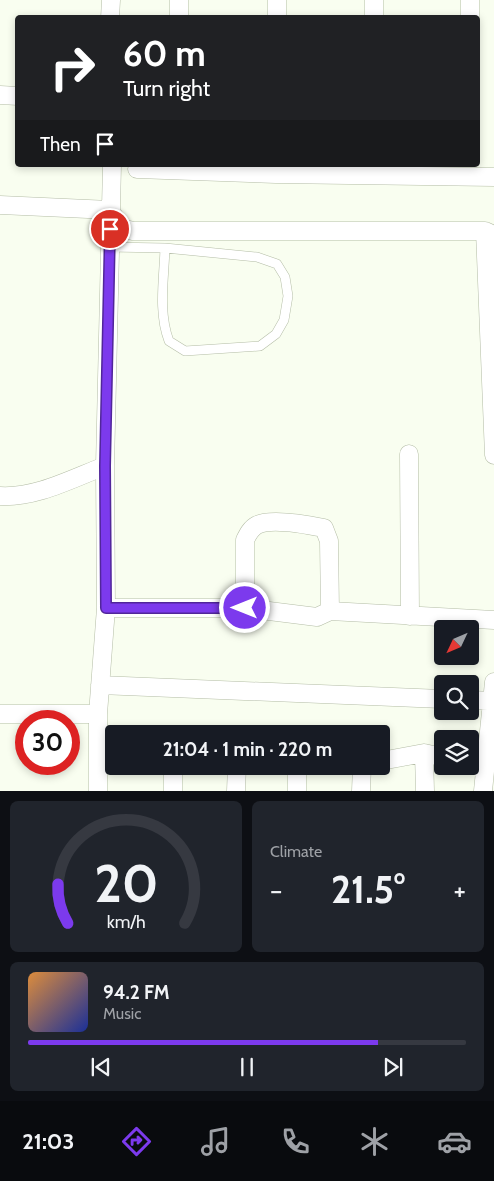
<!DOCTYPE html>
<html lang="en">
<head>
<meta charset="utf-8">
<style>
	:root { --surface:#171b24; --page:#20242c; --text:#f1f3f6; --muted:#9ea1a6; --line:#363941; --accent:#7c3aed }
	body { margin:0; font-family:Cabin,sans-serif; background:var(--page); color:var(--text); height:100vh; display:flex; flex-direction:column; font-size:19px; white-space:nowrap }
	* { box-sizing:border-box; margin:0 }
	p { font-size:16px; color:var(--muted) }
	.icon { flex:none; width:28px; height:28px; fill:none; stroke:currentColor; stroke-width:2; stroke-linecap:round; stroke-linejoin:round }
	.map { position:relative; height:791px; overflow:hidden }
	.drawer { display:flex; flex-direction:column; gap:10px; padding:10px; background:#0d0f14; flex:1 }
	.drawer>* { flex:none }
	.hud { position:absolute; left:15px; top:15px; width:465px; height:152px; border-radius:5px; box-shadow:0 2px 8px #0003; background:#202124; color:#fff; overflow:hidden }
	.needle { width:32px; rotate:226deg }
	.controls { position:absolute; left:434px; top:620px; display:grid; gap:10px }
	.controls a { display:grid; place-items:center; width:45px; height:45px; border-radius:5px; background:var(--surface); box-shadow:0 2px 8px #0003; font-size:25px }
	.speed { position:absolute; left:15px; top:710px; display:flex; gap:10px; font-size:25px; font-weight:700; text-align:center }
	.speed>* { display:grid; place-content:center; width:65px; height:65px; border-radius:50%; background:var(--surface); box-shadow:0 2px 8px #0003; line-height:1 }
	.speed .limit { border:8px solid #d22; background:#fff; color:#111 }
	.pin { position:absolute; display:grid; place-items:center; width:42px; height:42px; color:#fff; margin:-21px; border:2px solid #fff; border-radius:50%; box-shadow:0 1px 5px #0007 }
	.me { position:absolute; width:55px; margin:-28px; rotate:270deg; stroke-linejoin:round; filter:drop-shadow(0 0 4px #0008) }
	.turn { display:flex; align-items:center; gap:18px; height:105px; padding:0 25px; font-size:22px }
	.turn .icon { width:65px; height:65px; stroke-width:2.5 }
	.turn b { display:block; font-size:35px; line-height:42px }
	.then { display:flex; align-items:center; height:48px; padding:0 25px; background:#0003; gap:10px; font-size:19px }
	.big { font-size:38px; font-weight:700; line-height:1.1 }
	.drawer .widget { flex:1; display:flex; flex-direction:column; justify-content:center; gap:8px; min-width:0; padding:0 18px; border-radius:8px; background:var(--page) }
	.drawer .dial { align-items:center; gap:0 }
	.dial svg { height:130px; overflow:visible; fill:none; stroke:var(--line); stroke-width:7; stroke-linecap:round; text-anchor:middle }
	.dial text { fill:var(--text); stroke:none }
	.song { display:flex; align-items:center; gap:15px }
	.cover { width:60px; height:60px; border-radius:8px; background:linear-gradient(135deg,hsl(30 70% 55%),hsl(230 70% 35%)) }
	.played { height:5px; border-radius:2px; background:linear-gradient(90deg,var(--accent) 80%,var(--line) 80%) }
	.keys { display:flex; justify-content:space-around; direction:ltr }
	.heat { display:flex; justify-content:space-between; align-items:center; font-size:28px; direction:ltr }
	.drawer .tiles { flex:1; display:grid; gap:10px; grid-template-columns:1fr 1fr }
	.widget:last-child { grid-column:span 2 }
	.trip { position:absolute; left:105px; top:725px; width:285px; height:50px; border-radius:5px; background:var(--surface); box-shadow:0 2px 8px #0003; font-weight:700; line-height:50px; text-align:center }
	.tab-bar { display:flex; height:80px; justify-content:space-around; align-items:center; background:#090b0e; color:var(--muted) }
	.tab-bar .icon { width:35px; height:35px }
	.tab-bar .on { color:var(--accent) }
	.tab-bar b { font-size:22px; color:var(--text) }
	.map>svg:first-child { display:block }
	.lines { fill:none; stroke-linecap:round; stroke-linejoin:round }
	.service-casing { stroke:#b4bda6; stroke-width:10 }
	.minor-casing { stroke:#b4bda6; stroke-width:19 }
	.service { stroke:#fff; stroke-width:9 }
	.minor { stroke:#fff; stroke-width:18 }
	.route-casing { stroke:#51269a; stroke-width:12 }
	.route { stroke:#7c3aed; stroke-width:9 }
</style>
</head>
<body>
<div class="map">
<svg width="494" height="791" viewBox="0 0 494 791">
	<rect width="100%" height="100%" fill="#f9fef0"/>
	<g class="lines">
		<g class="service-casing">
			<path id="service" d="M 109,247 L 165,248 L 257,257 L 277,264 L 285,277 L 288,296 L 284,320 L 276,334 L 260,346 L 185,351 L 169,341 C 158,312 164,279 165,248"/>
		</g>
		<g class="minor-casing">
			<path id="minor" d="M 179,0 L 179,18
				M 110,18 L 111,0
				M 277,18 L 277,0
				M 374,18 L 374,0
				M 470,18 L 470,0
				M 0,95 L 18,96
				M 137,169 L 276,174 L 494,177
				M 0,205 L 110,210 L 121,228 L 133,231 L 485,231 L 494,235
				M 485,231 L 494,455
				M 409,454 L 410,616
				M 0,496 C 36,498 71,479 105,466
				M 106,608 L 245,608 L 317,617 L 330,611 L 494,620
				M 245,608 L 245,540 C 248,534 251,528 257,525 C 271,518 309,525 324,528 L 329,541 L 330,611
				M 100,685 L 442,699
				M 470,700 L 494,701
				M 0,714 L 98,714
				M 424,753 L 425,791
				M 381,761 L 424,753 L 442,757
				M 470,764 L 486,768
				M 173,766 L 173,791
				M 297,766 L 297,791
				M 98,791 L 98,714 L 106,608 L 105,466 L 112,165
				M 236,791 L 237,766
				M 361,791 L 362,766
				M 483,791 L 494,682"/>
		</g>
		<use href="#service" class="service"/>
		<use href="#minor" class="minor"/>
	</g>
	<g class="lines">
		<g class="route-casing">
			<path id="route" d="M 110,229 L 105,466 L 106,608 L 245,608"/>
		</g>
		<use href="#route" class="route"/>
	</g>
</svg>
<div class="controls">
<a><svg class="needle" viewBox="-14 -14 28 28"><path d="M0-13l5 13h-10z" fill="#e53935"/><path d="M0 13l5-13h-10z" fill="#9ea1a6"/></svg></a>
<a><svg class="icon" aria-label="search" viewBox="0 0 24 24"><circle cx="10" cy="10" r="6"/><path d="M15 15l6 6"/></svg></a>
<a><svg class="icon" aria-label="layers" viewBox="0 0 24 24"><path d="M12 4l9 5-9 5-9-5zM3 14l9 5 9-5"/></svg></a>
</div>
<div class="speed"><div class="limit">30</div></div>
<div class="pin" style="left:110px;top:229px;background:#d93025"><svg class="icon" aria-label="arrive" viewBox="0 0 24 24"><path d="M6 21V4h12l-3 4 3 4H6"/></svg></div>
<svg class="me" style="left:245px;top:608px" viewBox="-20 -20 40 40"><circle r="17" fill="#7c3aed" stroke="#fff" stroke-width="3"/><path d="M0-11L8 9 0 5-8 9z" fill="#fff"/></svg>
<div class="trip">21:04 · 1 min · 220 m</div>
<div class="hud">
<div class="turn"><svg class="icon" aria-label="right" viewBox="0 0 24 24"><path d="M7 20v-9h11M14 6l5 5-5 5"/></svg><div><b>60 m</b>Turn right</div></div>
<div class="then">Then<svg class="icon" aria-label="arrive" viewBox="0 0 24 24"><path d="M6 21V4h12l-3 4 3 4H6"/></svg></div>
</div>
</div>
<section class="drawer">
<div class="tiles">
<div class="widget dial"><svg viewBox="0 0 100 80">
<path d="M14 69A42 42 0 1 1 86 69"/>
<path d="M14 69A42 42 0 0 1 8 45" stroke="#7c3aed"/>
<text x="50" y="56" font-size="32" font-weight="700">20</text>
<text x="50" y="72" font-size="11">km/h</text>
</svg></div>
<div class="widget"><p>Climate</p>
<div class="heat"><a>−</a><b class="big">21.5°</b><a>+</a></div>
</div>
<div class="widget">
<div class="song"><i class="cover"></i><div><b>94.2 FM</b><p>Music</p></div></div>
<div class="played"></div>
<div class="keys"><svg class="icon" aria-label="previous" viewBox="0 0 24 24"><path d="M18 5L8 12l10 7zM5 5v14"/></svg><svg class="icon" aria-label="pause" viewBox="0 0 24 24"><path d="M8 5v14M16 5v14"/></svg><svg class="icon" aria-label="next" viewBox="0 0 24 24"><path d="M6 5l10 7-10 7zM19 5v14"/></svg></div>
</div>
</div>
</section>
<nav class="tab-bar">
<b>21:03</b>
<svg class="icon on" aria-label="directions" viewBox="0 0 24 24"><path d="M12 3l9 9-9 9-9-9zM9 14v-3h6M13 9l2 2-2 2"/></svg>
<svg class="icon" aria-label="music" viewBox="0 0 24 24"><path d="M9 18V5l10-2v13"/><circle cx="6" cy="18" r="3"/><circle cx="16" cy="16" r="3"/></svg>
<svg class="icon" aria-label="phone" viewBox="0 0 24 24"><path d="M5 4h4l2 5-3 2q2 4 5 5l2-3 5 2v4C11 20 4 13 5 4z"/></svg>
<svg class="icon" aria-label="climate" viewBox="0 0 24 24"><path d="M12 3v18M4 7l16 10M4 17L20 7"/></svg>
<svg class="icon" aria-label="car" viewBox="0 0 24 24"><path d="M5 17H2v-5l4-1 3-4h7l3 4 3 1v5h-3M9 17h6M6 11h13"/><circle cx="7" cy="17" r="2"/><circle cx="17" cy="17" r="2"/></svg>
</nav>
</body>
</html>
